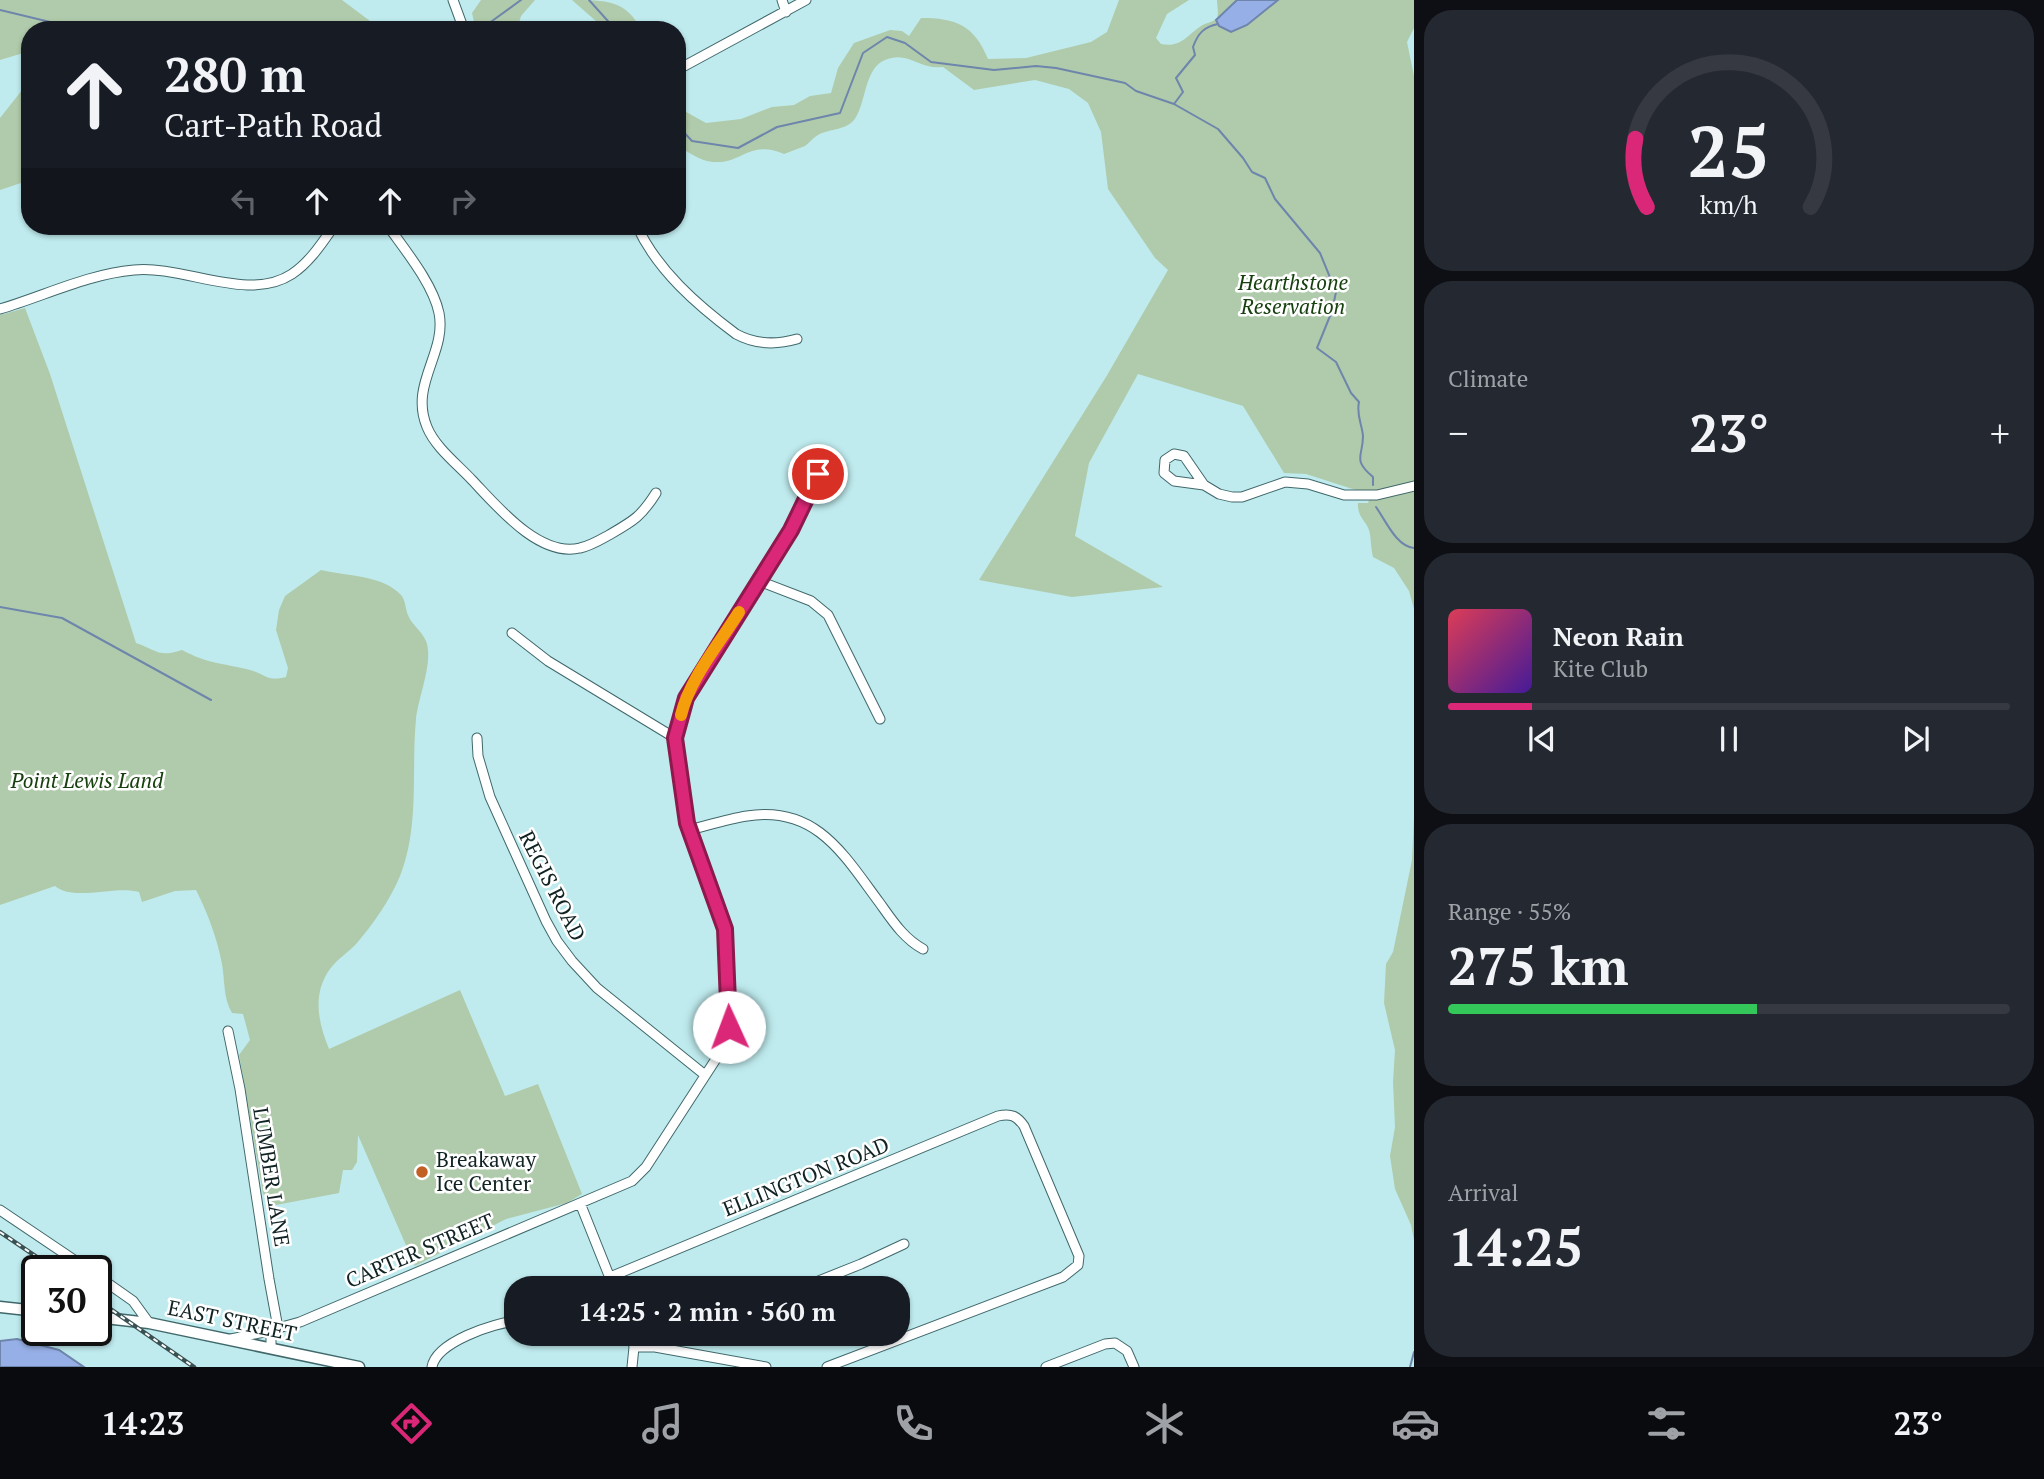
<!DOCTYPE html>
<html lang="en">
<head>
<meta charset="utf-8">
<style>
	:root { --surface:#171b24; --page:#242831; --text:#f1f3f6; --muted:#9ea1a6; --line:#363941; --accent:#db2777 }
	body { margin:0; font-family:"PT Serif",serif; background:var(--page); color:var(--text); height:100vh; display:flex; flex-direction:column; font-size:26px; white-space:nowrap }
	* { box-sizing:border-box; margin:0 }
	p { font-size:23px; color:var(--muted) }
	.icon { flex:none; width:38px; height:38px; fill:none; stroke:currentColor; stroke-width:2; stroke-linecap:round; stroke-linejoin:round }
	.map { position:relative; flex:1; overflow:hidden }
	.details { display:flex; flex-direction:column; gap:10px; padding:10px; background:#0d0f14; width:630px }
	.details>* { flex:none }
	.banner { position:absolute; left:21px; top:21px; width:665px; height:214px; border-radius:28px; box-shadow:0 2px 5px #0004; background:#171b24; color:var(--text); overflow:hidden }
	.speed { position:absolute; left:21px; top:1255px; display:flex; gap:14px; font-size:35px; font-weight:700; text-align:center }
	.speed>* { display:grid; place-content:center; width:91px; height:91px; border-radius:50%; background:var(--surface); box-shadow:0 2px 5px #0004; line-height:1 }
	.speed .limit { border:4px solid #111; border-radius:10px; background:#fff; color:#111 }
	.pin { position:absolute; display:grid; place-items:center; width:60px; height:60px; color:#fff; margin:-30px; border:4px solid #fff; border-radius:50%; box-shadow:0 2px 7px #0007 }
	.me { position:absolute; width:77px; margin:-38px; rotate:358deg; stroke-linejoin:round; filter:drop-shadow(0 0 5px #0008) }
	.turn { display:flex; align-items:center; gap:24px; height:147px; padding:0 28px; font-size:32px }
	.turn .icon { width:91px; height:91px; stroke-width:2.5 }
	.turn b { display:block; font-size:49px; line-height:60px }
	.lanes { display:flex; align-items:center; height:66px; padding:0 28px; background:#0003; justify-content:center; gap:35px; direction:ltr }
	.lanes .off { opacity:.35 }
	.big { font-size:52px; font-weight:800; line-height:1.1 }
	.details .tile { flex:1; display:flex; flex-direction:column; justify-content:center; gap:10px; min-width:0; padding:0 24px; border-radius:28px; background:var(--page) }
	.details .dial { align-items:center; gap:0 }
	.dial svg { height:182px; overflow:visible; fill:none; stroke:var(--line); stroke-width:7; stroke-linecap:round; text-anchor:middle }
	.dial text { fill:var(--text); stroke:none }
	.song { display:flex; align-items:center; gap:21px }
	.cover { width:84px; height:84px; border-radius:10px; background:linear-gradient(135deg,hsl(350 70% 55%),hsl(260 70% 35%)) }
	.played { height:7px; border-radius:4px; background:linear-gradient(90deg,var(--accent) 15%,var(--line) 15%) }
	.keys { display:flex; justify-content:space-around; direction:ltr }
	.heat { display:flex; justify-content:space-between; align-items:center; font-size:38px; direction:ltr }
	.charge { height:10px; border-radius:5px; background:linear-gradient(90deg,#34c759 55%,var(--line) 0) }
	.trip { position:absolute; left:504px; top:1276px; width:406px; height:70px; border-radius:28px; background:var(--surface); box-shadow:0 2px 5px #0004; font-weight:800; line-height:70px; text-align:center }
	.tabs { display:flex; height:112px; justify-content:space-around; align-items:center; background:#090b0e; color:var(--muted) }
	.tabs .icon { width:49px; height:49px }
	.tabs .on { color:var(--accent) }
	.tabs b { font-size:32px; color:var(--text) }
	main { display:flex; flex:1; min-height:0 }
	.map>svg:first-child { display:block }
	.green { fill:#b0cbab }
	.water { fill:#96b0e7; stroke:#6e85ac; stroke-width:2 }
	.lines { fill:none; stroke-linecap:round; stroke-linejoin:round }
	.stream { stroke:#6e85ac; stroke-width:2 }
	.minor-casing { stroke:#40686b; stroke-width:11 }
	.major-casing { stroke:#40686b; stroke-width:13 }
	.minor { stroke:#fff; stroke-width:9 }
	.major { stroke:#fff; stroke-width:10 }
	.rail-casing { stroke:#3a5153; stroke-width:4.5 }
	.rail { stroke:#fff; stroke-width:2; stroke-dasharray:5; stroke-linecap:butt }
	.route-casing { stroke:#8e194d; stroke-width:18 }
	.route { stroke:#db2777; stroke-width:12 }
	.slow { stroke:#f59e0b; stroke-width:12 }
	.poi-dot { fill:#c25f24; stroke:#fff; stroke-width:2.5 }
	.labels { text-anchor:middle; stroke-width:5; stroke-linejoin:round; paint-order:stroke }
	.park-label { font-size:21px; font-style:italic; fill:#16400e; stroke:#fff }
	.street-label { font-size:21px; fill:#112223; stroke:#fff }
	.poi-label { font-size:21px; fill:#112223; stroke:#fff; text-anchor:start }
</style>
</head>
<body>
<main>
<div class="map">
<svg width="1414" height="1367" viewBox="0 0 1414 1367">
	<rect width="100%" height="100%" fill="#bfebee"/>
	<path class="green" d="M 0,0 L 342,0 L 382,30 L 30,30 L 30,51 L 0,60 Z
		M 481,0 L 535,0 L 521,16 L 517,30 L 472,30 L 475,26 L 472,13 Z
		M 572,0 C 605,0 627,0 641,30 L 606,30 Z
		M 1119,0 L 1189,0 L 1167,14 L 1156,38 L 1161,44 C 1181,48 1186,36 1201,26 C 1205,23 1214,22 1217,18 C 1219,14 1217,5 1217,0 L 1414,0 L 1414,28 L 1407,42 L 1414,76 L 1414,483 L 1365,493 L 1306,474 L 1284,473 L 1243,406 L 1138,374 L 1089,463 L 1075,536 L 1163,587 L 1072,597 L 979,580 L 1106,377 L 1168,270 L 1155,258 L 1108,189 L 1101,132 L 1088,103 L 1069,89 L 1035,80 L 974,90 L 943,67 C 919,70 908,50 885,60 C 865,68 866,101 856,117 C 848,131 830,128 818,135 C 813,138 809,143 805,146 C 798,149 791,151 784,154 C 749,139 743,164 713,162 C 700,161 688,152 677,145 L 677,97 L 679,108 L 706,123 L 741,119 L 772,107 L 794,105 L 810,96 L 831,93 L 838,68 L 854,43 L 890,30 L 902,31 L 909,36 L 921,18 C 956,18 974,25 988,59 L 1026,58 L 1091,42 L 1107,32 Z
		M 30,80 L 30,180 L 0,190 L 0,118 Z
		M 25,308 L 50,374 L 136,643 C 157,650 158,658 182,650 C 208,664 223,663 250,670 C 266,674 267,682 286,677 L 288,668 L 276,630 L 279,610 L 285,596 L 321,570 C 346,576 383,575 401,595 C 406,601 405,608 408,615 C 411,624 422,631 426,641 C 434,661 418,698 416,719 C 411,771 420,826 400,876 C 390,900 374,923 357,943 C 349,952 337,959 330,969 C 312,994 318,1022 329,1049 L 460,990 L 505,1096 L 538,1084 L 582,1194 L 567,1203 L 506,1219 L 415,1266 L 358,1135 L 357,1162 L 352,1170 L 343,1170 L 339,1193 L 276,1205 L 263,1194 L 242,1071 L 239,1055 L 250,1040 L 243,1014 L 232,1013 C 223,998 225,981 222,964 C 217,938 208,914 196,890 L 175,891 L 142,902 L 139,892 C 114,885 75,902 55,886 L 0,905 L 0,315 Z
		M 1414,491 L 1414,609 L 1409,591 L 1394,568 L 1373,557 C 1371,549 1371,542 1370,534 C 1368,521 1357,519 1358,503 L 1368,503 L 1369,500 L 1381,499 Z
		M 1414,817 L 1414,1240 L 1411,1225 L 1395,1189 L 1390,1156 L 1395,1127 L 1393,1082 L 1395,1050 L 1384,1003 L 1386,964 L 1393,952 L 1412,860 Z"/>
	<path class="water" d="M 1237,0 L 1278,0 L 1247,25 L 1231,32 L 1219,26 L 1216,20 Z
		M 17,1339 L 59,1350 L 84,1367 L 0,1367 L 0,1341 Z"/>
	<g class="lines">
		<path class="stream" d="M 589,0 L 616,30
			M 0,10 L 50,22 L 52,30
			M 481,29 L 521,0
			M 1174,104 L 1183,92 L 1176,78 L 1195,55 L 1193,47 C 1198,33 1204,27 1218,24
			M 677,125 L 692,141 L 738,148 L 777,127 L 840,113 L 863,53 L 887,37 L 905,43 L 931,62 L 994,70 L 1036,66 L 1056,68 L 1125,83 L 1136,91 L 1174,104 L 1218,129 L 1243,158 L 1252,172 L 1265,178 L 1275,199 L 1320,253 L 1336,292 L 1332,311 L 1317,348 L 1336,362 L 1351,393 L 1359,402 C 1356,415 1362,424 1363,436 C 1363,457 1352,459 1373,477 L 1373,485
			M 1376,507 C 1386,521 1396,546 1414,548
			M 0,607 L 62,618 L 211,700
			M 1410,1367 L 1414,1352"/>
		<g class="minor-casing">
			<path id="minor" d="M 453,0 L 464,30
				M 782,0 L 786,12
				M 677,70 L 806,0
				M 388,226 C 405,250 433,284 439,313 C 447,353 409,384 427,427 C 435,447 457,464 472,480 C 496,505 539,558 580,548 C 590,546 600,540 609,535 C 633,521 641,517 656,493
				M 637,226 C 657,270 697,305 736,334 C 756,345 776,345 797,339
				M 0,309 C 44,296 88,274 134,270 C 184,265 248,303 292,274 C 310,262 322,243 334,226
				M 1204,485 L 1184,456 L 1174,454 L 1165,460 L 1164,473 L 1174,481 L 1204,485 L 1219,494 L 1232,497 L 1242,497 L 1285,482 L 1308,484 L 1344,495 L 1377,495 L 1414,486
				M 759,581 L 811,601 L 828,615 L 880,719
				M 477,738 L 478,756 L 490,797 L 546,921 L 557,941 L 572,961 L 597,988 L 705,1075
				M 675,738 L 686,698 L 791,530 L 818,474
				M 689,830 C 709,825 728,819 747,816 C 816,805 844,855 879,902 C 892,920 903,938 923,949
				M 228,1031 L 240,1089 L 269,1279 L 278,1328
				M 580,1203 L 614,1288
				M 0,1210 L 89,1270
				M 96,1275 L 133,1301 L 149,1323
				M 610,1277 L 998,1116 C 1011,1113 1017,1116 1024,1126 L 1079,1256 L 1078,1265 L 1063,1277 L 827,1367
				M 801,1288 L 861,1264 L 904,1244
				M 631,1334 L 634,1347 L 632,1367
				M 231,1339 L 274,1330
				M 634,1347 L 655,1347 L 688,1334
				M 655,1347 L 766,1367
				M 271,1348 L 271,1334 L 278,1328 L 300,1322 L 632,1181 L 646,1167 L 725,1045 L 729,1027 L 726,936 L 687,823 L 675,738 L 548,661 L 512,633
				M 432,1367 C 436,1342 494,1323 516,1321
				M 1046,1367 L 1105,1344 L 1115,1343 L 1127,1351 L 1134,1367"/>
		</g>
		<g class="major-casing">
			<path id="major" d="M 0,1307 L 37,1311
				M 96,1317 L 149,1323 L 359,1367"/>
		</g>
		<use href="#minor" class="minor"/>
		<use href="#major" class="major"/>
		<g class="rail-casing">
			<path id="rail" d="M 0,1232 L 56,1270
				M 96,1299 L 194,1367"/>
		</g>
		<use href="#rail" class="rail"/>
	</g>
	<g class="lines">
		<g class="route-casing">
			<path id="route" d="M 729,1027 L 725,929 L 687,823 L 675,738 L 686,698 L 791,530 L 818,474"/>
		</g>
		<use href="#route" class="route"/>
		<path class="slow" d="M 681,715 C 690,678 719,644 739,612"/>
	</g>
	<circle class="poi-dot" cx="422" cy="1172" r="7"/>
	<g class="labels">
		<g class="park-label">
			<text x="1293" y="290">Hearthstone<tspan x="1293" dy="24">Reservation</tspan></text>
			<text x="87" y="788">Point Lewis Land</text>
		</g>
		<g class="street-label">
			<text transform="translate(552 886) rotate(63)" y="7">REGIS ROAD</text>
			<text transform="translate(271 1177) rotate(81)" y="7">LUMBER LANE</text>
			<text transform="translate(806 1177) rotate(-22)" y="7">ELLINGTON ROAD</text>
			<text transform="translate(420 1251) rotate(-23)" y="7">CARTER STREET</text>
			<text transform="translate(232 1321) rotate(12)" y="7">EAST STREET</text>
		</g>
		<g class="poi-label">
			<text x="436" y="1167">Breakaway<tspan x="436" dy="24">Ice Center</tspan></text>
		</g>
	</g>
</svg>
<div class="speed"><div class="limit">30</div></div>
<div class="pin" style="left:818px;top:474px;background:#d93025"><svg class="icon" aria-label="arrive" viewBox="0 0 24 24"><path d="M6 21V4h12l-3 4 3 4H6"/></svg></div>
<svg class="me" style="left:729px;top:1027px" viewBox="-20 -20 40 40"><circle r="19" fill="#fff"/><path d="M0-13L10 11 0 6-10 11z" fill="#db2777"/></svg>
<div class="trip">14:25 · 2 min · 560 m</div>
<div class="banner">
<div class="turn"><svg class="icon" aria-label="ahead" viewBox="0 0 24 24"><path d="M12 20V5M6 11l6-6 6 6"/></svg><div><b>280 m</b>Cart-Path Road</div></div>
<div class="lanes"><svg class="icon off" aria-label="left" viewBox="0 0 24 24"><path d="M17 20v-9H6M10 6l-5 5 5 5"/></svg><svg class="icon" aria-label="ahead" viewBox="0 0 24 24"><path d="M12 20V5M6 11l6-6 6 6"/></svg><svg class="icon" aria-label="ahead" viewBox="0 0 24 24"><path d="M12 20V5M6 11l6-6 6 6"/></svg><svg class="icon off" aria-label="right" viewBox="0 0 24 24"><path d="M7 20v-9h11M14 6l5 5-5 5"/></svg></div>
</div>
</div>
<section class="details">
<div class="tile dial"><svg viewBox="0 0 100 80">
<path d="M14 69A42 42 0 1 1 86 69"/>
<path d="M14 69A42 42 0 0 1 9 39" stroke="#db2777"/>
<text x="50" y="56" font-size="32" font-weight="700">25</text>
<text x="50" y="72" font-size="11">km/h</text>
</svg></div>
<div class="tile"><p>Climate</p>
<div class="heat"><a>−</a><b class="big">23°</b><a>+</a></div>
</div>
<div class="tile">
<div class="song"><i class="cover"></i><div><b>Neon Rain</b><p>Kite Club</p></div></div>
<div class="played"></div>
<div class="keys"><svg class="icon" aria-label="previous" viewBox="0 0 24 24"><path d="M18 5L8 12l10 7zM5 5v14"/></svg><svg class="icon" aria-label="pause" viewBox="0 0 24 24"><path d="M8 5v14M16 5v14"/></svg><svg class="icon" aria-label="next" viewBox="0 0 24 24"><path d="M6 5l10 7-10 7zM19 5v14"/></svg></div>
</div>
<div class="tile"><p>Range · 55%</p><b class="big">275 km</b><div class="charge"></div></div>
<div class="tile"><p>Arrival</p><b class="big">14:25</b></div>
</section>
</main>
<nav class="tabs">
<b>14:23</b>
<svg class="icon on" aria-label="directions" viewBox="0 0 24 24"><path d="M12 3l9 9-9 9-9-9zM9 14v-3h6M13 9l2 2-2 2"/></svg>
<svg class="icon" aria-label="music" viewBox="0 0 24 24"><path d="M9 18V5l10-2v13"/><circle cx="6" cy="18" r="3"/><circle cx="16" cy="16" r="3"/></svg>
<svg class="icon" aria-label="phone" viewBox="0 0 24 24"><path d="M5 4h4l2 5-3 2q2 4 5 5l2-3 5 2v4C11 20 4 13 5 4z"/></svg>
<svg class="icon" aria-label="climate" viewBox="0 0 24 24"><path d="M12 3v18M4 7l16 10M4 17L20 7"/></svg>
<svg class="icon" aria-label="car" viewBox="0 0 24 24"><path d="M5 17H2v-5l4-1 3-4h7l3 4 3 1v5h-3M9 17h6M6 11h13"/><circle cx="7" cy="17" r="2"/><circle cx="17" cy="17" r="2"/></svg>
<svg class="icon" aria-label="filters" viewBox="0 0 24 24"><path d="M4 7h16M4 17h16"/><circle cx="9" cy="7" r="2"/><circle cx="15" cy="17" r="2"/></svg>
<b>23°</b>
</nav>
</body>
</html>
